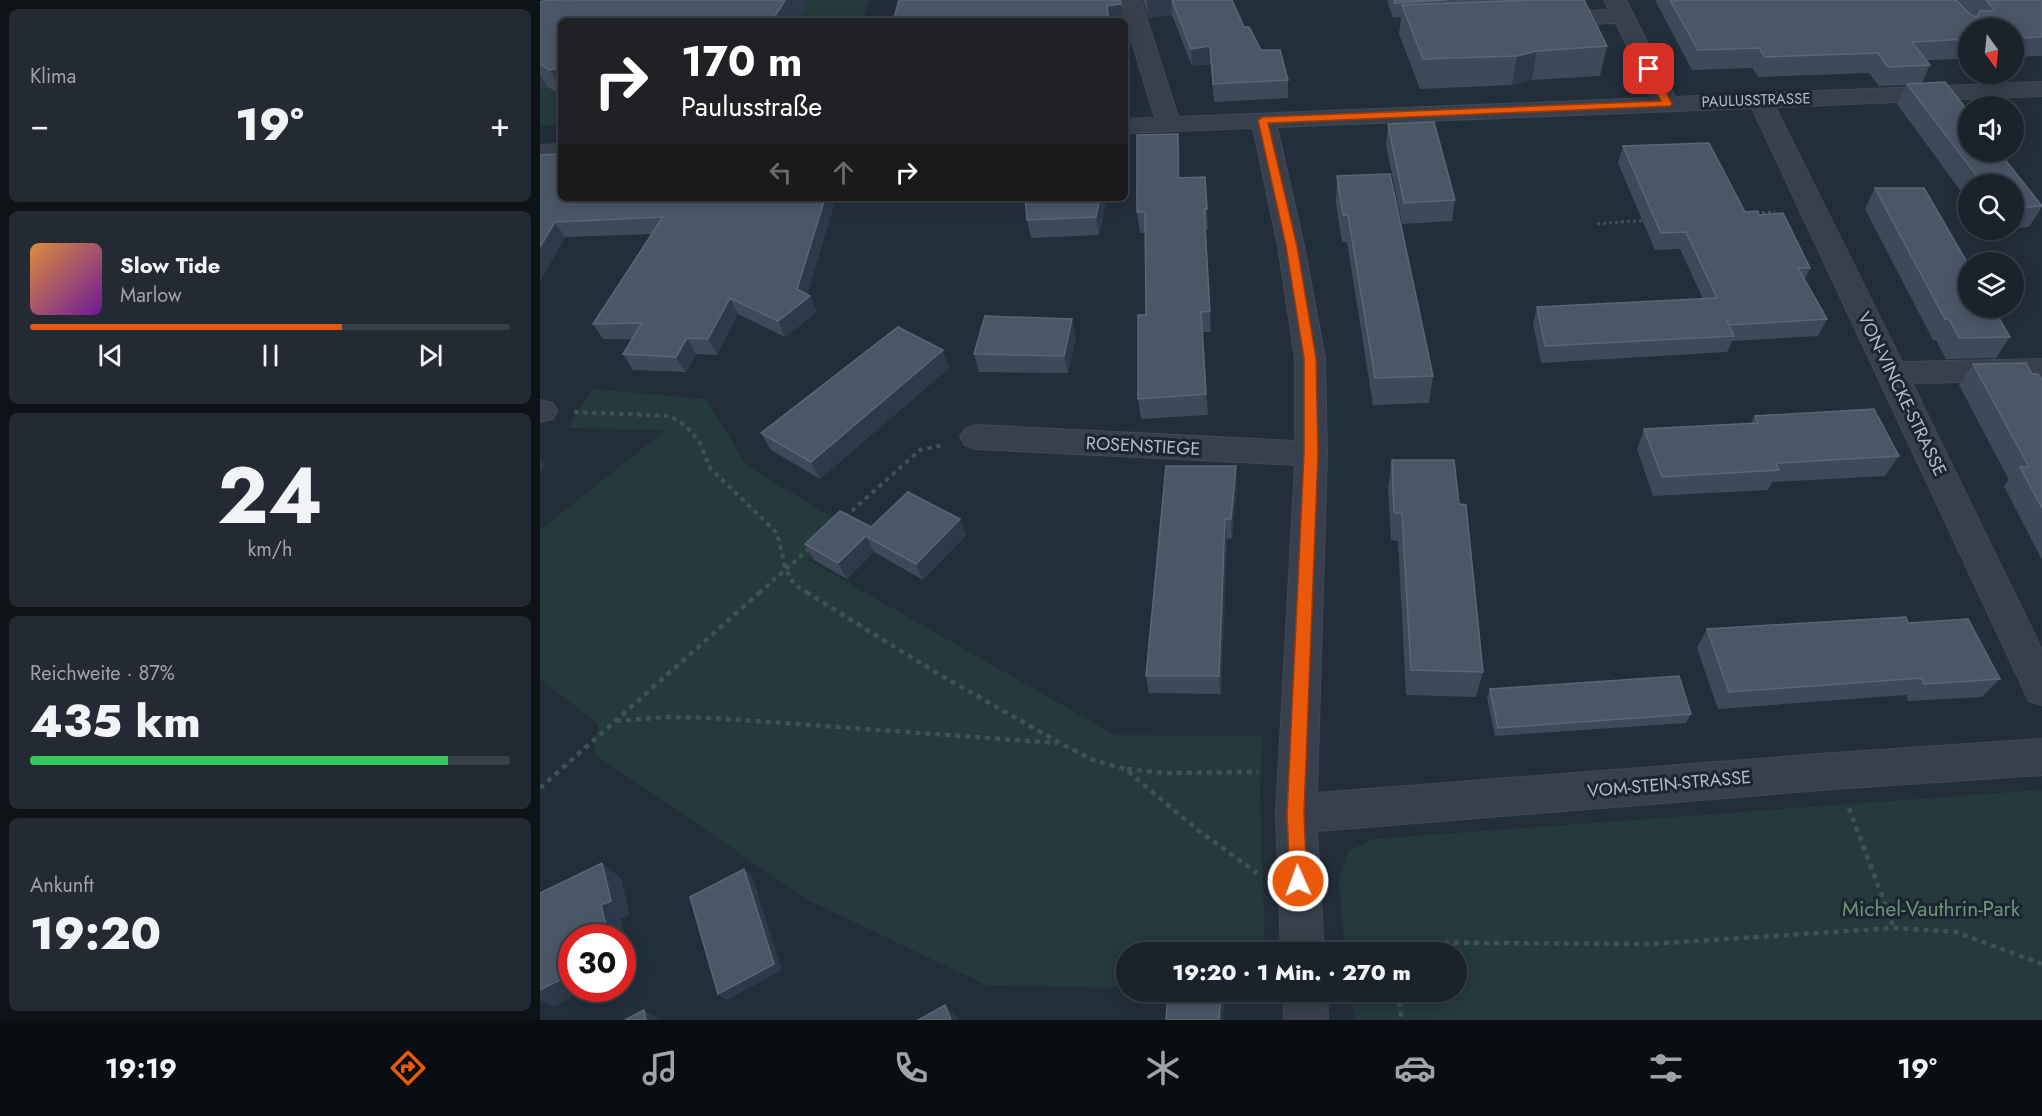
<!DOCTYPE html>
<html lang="de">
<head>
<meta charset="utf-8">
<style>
	:root { --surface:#1a222c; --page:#232a34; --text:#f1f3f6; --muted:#9fa4a9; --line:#383f48; --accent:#ea580c }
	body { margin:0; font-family:Jost,sans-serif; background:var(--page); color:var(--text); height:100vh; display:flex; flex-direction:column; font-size:22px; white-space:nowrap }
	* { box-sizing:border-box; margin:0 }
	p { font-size:20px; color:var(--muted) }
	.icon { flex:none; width:33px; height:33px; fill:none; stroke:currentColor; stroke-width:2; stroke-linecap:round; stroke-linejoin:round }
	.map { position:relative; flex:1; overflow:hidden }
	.drawer { display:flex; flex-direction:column; gap:9px; padding:9px; background:#0e1318; width:540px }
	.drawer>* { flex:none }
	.top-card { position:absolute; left:18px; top:18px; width:570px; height:183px; border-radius:9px; box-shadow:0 3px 15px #0003,0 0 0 2px var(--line); background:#202124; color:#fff; overflow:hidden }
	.needle { width:39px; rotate:165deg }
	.buttons { position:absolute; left:1418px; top:18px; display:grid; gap:12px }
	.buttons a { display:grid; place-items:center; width:66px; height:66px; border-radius:50%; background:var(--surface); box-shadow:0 3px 15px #0003,0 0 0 2px var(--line); font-size:30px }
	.speed { position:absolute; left:18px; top:924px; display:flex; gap:12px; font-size:30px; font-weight:700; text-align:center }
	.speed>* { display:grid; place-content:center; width:78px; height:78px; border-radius:50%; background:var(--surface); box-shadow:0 3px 15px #0003,0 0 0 2px var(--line); line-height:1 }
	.speed .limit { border:9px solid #d22; background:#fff; color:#111 }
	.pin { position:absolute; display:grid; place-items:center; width:51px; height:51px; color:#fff; margin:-26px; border-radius:12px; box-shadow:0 3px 9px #0006 }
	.me { position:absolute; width:66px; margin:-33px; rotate:358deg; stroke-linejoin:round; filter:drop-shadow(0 0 4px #0008) }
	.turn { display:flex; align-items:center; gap:21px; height:126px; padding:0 24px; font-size:27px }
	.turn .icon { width:78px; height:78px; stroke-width:2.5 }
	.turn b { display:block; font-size:42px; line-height:51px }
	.lanes { display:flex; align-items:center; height:57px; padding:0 24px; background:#0003; justify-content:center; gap:30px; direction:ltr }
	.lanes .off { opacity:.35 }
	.big { font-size:45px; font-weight:800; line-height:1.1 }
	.drawer .tile { flex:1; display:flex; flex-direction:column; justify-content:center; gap:9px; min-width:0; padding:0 21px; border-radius:9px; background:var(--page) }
	.drawer .dial { align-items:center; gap:0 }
	.dial b { font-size:78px; line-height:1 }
	.song { display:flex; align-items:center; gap:18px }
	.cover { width:72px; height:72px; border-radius:9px; background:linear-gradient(135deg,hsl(30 70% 55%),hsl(280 70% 35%)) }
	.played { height:6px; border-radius:3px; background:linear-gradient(90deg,var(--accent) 65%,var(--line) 65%) }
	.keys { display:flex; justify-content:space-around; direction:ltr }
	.heat { display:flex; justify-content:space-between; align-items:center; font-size:33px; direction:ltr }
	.charge { height:9px; border-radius:4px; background:linear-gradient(90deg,#34c759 87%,var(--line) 0) }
	.trip { position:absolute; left:576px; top:942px; width:351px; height:60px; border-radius:30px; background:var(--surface); box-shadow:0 3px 15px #0003,0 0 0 2px var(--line); font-weight:800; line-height:60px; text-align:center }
	.menu { display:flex; height:96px; justify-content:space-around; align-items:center; background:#0a0e12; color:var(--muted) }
	.menu .icon { width:42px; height:42px }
	.menu .active { color:var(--accent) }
	.menu b { font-size:27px; color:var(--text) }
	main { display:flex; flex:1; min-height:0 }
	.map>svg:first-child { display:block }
	.green { fill:#253a3d }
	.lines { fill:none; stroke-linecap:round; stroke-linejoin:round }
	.minor-casing { stroke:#404955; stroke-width:2 }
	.path-far2 { stroke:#3e5355; stroke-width:3; stroke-dasharray:3 3; stroke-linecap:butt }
	.path-far1 { stroke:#3e5355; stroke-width:4; stroke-dasharray:4.5 4.5; stroke-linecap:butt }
	.path { stroke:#3e5355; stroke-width:4.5; stroke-dasharray:5 5; stroke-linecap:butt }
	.minor { fill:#37404c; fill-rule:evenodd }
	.wall { fill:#3e4a5a }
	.shaded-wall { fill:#2e3a49 }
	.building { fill:#4a5766; stroke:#5b6675; stroke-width:1.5 }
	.route { fill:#ea580c; stroke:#983908; stroke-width:1.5 }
	.labels { text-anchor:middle; stroke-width:6; stroke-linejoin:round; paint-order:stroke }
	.far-street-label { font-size:15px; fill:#b3bbc7; stroke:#1c2531 }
	.street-label { font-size:18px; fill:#b3bbc7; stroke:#1c2531 }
	.near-park-label { font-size:21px; fill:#6a9874; stroke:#1c2531 }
</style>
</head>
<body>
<main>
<section class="drawer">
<div class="tile"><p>Klima</p>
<div class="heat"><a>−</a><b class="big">19°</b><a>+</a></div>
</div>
<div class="tile">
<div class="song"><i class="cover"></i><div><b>Slow Tide</b><p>Marlow</p></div></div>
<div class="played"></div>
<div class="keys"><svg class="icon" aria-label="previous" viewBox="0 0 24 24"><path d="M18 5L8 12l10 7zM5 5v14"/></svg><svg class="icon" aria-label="pause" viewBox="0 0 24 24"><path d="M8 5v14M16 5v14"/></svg><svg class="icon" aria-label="next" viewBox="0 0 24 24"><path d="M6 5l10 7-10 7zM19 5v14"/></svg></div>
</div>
<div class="tile dial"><b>24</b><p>km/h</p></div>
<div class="tile"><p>Reichweite · 87%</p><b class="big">435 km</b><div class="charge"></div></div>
<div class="tile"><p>Ankunft</p><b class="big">19:20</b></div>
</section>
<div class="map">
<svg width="1502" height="1020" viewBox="0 0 1502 1020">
	<rect width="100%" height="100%" fill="#232e3b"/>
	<path class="green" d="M 0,0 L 329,0 L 322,21 L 21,21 L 21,125 L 0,126 Z
		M 52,389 L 166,399 L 207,466 L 305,525 L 268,560 L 575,735 L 723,736 L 720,790 L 725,952 L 586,952 L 586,988 L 446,985 L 270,901 L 54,754 L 58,724 L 0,679 L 0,530 L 126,430 L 28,428 Z
		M 1502,790 L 1502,1020 L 815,1020 L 811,992 L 916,992 L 916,952 L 805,952 L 799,881 L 808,851 L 834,839 Z"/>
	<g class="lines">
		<g class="minor-casing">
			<path id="minor" d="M 579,0 L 601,0 L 638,117 L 1112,98 L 1076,23 L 1007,25 L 999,24 L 996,19 L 999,14 L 1007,13 L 1069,10 L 1064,0 L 1086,0 L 1135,97 L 1502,82 L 1502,96 L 1235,107 L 1362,362 L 1502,359 L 1502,381 L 1372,383 L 1502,650 L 1502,705 L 1489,701 L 1212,108 L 737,127 L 764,246 L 785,358 L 787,454 L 777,793 L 1294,753 L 1502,739 L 1502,775 L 1294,789 L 777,831 L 784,952 L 741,952 L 736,814 L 755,465 L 436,449 L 425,445 L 420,437 L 425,429 L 436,425 L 755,441 L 755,358 L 738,246 L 713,128 L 585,133 L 585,119 L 615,118 Z
				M 21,144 L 21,158 L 0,159 L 0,145 Z
				M 0,400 L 13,403 L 17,411 L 13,419 L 0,422 Z
				M 743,992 L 787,992 L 788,1020 L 744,1020 Z"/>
		</g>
		<path class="path-far2" d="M 1216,213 L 1235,212
			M 1057,224 L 1107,220"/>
		<path class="path-far1" d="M 34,412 L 130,416 L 146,426 L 160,443 L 170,468 L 237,533 L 246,570 L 255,585 L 268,593
			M 305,517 L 380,450 L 403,445
			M 219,593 L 272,546"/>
		<path class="path" d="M 266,592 L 395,672 L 520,743 L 553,760 L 585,769 L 659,831 L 717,873
			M 76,721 L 127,717 L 174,718 L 517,743
			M 587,769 L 624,773 L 718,772
			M 0,788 L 220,592
			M 1309,808 L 1354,928
			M 804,942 L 1110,944 L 1354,928 L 1416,932 L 1502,964
			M 849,944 L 851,952
			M 857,992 L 862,1020"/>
		<use href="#minor" class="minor"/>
	</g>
	<path class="wall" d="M 603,0 L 692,0 L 704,27 L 721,50 L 748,80 L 748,98 L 674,102 L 671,64 L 652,66 L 632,15 L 609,18 Z
		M 847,0 L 1044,0 L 1067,46 L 1060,76 L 992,80 L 972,85 L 880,89 L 859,34 L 861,17 L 853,18 Z
		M 1115,0 L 1417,0 L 1431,15 L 1433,16 L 1419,0 L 1502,0 L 1502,56 L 1473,57 L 1473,28 L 1428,28 L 1428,59 L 1387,60 L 1390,65 L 1382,83 L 1502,206 L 1502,207 L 1489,227 L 1473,228 L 1473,184 L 1428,184 L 1428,201 L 1357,104 L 1366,85 L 1339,86 L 1329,73 L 1218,77 L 1212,68 L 1152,70 Z
		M 0,2 L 267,7 L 258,21 L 21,21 L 21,94 L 7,87 L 0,90 Z
		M 848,124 L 915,200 L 912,221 L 862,224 L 846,145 Z
		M 638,134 L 640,154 L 640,178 L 665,177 L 668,229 L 665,230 L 671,332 L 663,332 L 668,415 L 601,419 L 598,399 L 606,315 L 605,233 L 600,233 L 597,212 Z
		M 1083,146 L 1205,212 L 1219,215 L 1270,268 L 1265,279 L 1287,319 L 1278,336 L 1192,341 L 1187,352 L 1001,363 L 993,324 L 997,307 L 1163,299 L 1140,249 L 1115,250 L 1078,163 Z
		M 0,155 L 296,198 L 267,294 L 270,296 L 277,312 L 245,337 L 198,314 L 177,355 L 156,354 L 146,372 L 93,370 L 83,354 L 93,339 L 63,339 L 53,324 L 112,234 L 25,237 L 0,281 Z
		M 797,176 L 893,376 L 889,403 L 833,405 L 807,242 L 802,242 L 796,204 Z
		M 1335,188 L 1470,337 L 1456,358 L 1406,359 L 1396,340 L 1393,340 L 1325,209 Z
		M 567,198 L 559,235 L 491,238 L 487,220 Z
		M 536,336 L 528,373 L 439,372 L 434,354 Z
		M 1433,364 L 1502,380 L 1502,560 L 1464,486 L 1469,480 L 1419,385 Z
		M 409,368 L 280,479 L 231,450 L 221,433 Z
		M 1215,416 L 1359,456 L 1345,476 L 1232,482 L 1228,490 L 1113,496 L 1097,449 L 1104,429 L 1211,423 Z
		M 852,460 L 919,504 L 943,672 L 936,697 L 866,695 L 858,541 L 851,540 L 848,488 Z
		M 697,486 L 692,538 L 687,539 L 681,694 L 609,693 L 606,676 Z
		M 331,527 L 426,535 L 383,580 L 334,552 L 307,579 L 274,560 L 265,544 Z
		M 1368,623 L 1460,679 L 1442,697 L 1368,701 L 1366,695 L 1178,709 L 1157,648 L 1167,629 Z
		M 950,689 L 1151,714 L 1146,723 L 955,736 L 947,698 Z"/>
	<path class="shaded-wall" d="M 245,0 L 264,0 L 267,7 L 258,21 L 230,21 Z
		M 607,0 L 631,0 L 632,15 L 609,18 Z
		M 581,4 L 583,21 L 569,21 L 567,6 Z
		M 670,46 L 671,64 L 652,66 L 651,49 Z
		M 997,51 L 992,80 L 972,85 L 977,56 Z
		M 21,68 L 21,89 L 10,70 Z
		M 0,74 L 7,87 L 0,90 Z
		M 638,134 L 640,154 L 640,199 L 638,178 Z
		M 285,198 L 296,198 L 266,299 L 270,296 L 277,312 L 245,337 L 238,321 L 257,289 Z
		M 560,198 L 567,198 L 559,235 L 556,217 Z
		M 15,222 L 25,237 L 0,281 L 0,247 Z
		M 190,298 L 198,314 L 177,355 L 168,339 Z
		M 661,312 L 663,332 L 668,415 L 666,394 Z
		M 532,319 L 536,336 L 528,373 L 524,356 Z
		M 147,338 L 156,354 L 146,372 L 136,357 Z
		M 403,350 L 409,368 L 280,479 L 271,462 Z
		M 0,460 L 5,465 L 0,472 Z
		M 696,466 L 697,486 L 692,538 L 691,519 Z
		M 420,519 L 426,535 L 383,580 L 376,564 Z
		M 685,519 L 687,539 L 681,694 L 679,676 Z
		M 326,536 L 334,552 L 307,579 L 298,563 Z
		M 62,863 L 81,878 L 90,915 L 81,919 L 92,966 L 82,971 L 82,938 L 69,938 L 61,905 Z
		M 204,869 L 212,876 L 242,970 L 187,1000 L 178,994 Z
		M 32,974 L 32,988 L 48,988 L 14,1007 L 0,1000 L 0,990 Z
		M 681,992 L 685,992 L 683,1020 L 679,1020 Z
		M 405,1005 L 418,1018 L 418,1020 L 411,1020 Z
		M 104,1010 L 120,1020 L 106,1020 Z"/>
	<path class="building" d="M 7,0 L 245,0 L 232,21 L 21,21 L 21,68 L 10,70 L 0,64 L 0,2 Z
		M 359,0 L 580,0 L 581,4 L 567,6 L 569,21 L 353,21 Z
		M 632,0 L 692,0 L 704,27 L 709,27 L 721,50 L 740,50 L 748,80 L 673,84 L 670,46 L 651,49 Z
		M 854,0 L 907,0 L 855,3 Z
		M 992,0 L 1044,0 L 1067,46 L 997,51 L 977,56 L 883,59 L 862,5 Z
		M 1130,0 L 1417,0 L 1431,15 L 1437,17 L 1440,11 L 1452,11 L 1454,9 L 1446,0 L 1502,0 L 1502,37 L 1473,38 L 1473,28 L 1428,28 L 1428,39 L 1372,42 L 1390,65 L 1348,67 L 1338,53 L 1225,57 L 1219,48 L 1158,50 Z
		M 1405,82 L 1428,111 L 1428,152 L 1459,152 L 1502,206 L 1473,208 L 1473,184 L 1443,184 L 1367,84 Z
		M 894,122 L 915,200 L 864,203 L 848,124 Z
		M 638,134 L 638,178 L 665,177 L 667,209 L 664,209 L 670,311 L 661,312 L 666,394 L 598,399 L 598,315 L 606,315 L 605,212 L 597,212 L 597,135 Z
		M 1169,143 L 1205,212 L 1218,211 L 1219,215 L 1243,213 L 1270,268 L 1258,268 L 1287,319 L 1189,325 L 1186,319 L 1194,336 L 1005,346 L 997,307 L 1177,298 L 1146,232 L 1121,233 L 1083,146 Z
		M 21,154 L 21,198 L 285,198 L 257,289 L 270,296 L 238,321 L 190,298 L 168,339 L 147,338 L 136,357 L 83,354 L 102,323 L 53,324 L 123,217 L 15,222 L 0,247 L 0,155 Z
		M 850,174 L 893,376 L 835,378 L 808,215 L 803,215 L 797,176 Z
		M 1335,188 L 1384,188 L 1428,264 L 1428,308 L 1453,308 L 1470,337 L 1419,338 L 1409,319 L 1405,319 Z
		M 485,198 L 560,198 L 556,217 L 487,220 Z
		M 445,316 L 532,319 L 524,356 L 434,354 Z
		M 358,327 L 403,350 L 271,462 L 221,433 Z
		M 1486,363 L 1492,374 L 1498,374 L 1502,380 L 1502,508 L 1480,467 L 1489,467 L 1433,364 Z
		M 1334,409 L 1359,456 L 1236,463 L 1239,470 L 1122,477 L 1104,429 L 1218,423 L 1215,416 Z
		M 852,460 L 914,460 L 919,504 L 926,505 L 943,672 L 871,670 L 862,513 L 854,513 Z
		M 626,466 L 696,466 L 691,519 L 685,519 L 679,676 L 606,676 Z
		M 368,492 L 420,519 L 376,564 L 326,536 L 298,563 L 265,544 L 300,511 L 331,527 Z
		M 1366,617 L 1368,623 L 1428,619 L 1460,679 L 1384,684 L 1382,678 L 1189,692 L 1167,629 Z
		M 1139,676 L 1151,714 L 958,728 L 950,689 Z
		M 62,863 L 71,901 L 61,905 L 69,938 L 32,938 L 32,974 L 0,990 L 0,893 Z
		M 204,869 L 234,964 L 178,994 L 150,897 Z
		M 628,992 L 681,992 L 679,1020 L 626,1020 Z
		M 405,1005 L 411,1020 L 378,1020 Z
		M 104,1010 L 106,1020 L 85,1020 Z"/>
	<path class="route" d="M 1109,66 L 1114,69 L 1132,104 L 1130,106 L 728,123 L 757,246 L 776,358 L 778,454 L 764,814 L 767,881 L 764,887 L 758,889 L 752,887 L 750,881 L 747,814 L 764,454 L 764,358 L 746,246 L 718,120 L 723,117 L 1121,101 L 1105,69 Z"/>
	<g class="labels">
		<g class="far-street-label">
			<text transform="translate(1216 100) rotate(-2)" y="5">PAULUSSTRASSE</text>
		</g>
		<g class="street-label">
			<text transform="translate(1362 394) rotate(64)" y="6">VON-VINCKE-STRASSE</text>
			<text transform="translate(603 446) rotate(3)" y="6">ROSENSTIEGE</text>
			<text transform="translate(1129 784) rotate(-5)" y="6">VOM-STEIN-STRASSE</text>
		</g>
		<g class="near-park-label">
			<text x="1391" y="916">Michel-Vauthrin-Park</text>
		</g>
	</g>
</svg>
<div class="buttons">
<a><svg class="needle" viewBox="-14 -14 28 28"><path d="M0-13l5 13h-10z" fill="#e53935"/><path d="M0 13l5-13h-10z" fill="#9fa4a9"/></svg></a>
<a><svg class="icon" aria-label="sound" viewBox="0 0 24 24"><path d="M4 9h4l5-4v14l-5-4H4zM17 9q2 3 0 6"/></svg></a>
<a><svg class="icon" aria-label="search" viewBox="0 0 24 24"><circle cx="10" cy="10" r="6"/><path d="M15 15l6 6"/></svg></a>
<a><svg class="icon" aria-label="layers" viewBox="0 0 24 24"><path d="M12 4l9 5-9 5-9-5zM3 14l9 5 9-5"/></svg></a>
</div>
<div class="speed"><div class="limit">30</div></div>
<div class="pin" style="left:1109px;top:69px;background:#d93025"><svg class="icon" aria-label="arrive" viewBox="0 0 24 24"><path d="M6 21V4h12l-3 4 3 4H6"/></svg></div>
<svg class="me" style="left:758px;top:881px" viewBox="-20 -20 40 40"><circle r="17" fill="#ea580c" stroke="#fff" stroke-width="3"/><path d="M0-11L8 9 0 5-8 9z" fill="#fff"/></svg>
<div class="trip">19:20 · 1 Min. · 270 m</div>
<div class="top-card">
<div class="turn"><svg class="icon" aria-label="right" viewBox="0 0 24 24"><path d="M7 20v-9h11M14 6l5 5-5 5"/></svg><div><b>170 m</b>Paulusstraße</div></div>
<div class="lanes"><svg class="icon off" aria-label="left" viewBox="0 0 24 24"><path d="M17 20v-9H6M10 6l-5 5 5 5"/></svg><svg class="icon off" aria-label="ahead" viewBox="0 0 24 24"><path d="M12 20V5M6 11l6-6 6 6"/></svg><svg class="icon" aria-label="right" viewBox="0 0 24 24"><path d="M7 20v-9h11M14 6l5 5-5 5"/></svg></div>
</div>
</div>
</main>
<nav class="menu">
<b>19:19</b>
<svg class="icon active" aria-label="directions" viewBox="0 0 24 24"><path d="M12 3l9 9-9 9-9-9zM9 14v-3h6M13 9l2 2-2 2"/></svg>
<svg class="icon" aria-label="music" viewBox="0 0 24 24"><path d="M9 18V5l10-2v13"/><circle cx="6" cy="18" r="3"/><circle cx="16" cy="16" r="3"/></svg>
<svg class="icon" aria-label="phone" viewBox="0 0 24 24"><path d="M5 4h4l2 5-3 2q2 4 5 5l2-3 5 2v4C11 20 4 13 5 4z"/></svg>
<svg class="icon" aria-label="climate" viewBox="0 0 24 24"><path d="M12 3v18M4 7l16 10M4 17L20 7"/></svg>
<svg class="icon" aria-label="car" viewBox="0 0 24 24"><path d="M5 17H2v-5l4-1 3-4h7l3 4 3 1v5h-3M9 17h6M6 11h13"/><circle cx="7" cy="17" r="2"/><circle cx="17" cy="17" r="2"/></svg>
<svg class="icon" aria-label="filters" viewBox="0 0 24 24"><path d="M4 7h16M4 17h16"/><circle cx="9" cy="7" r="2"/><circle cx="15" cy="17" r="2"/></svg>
<b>19°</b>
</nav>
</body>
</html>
